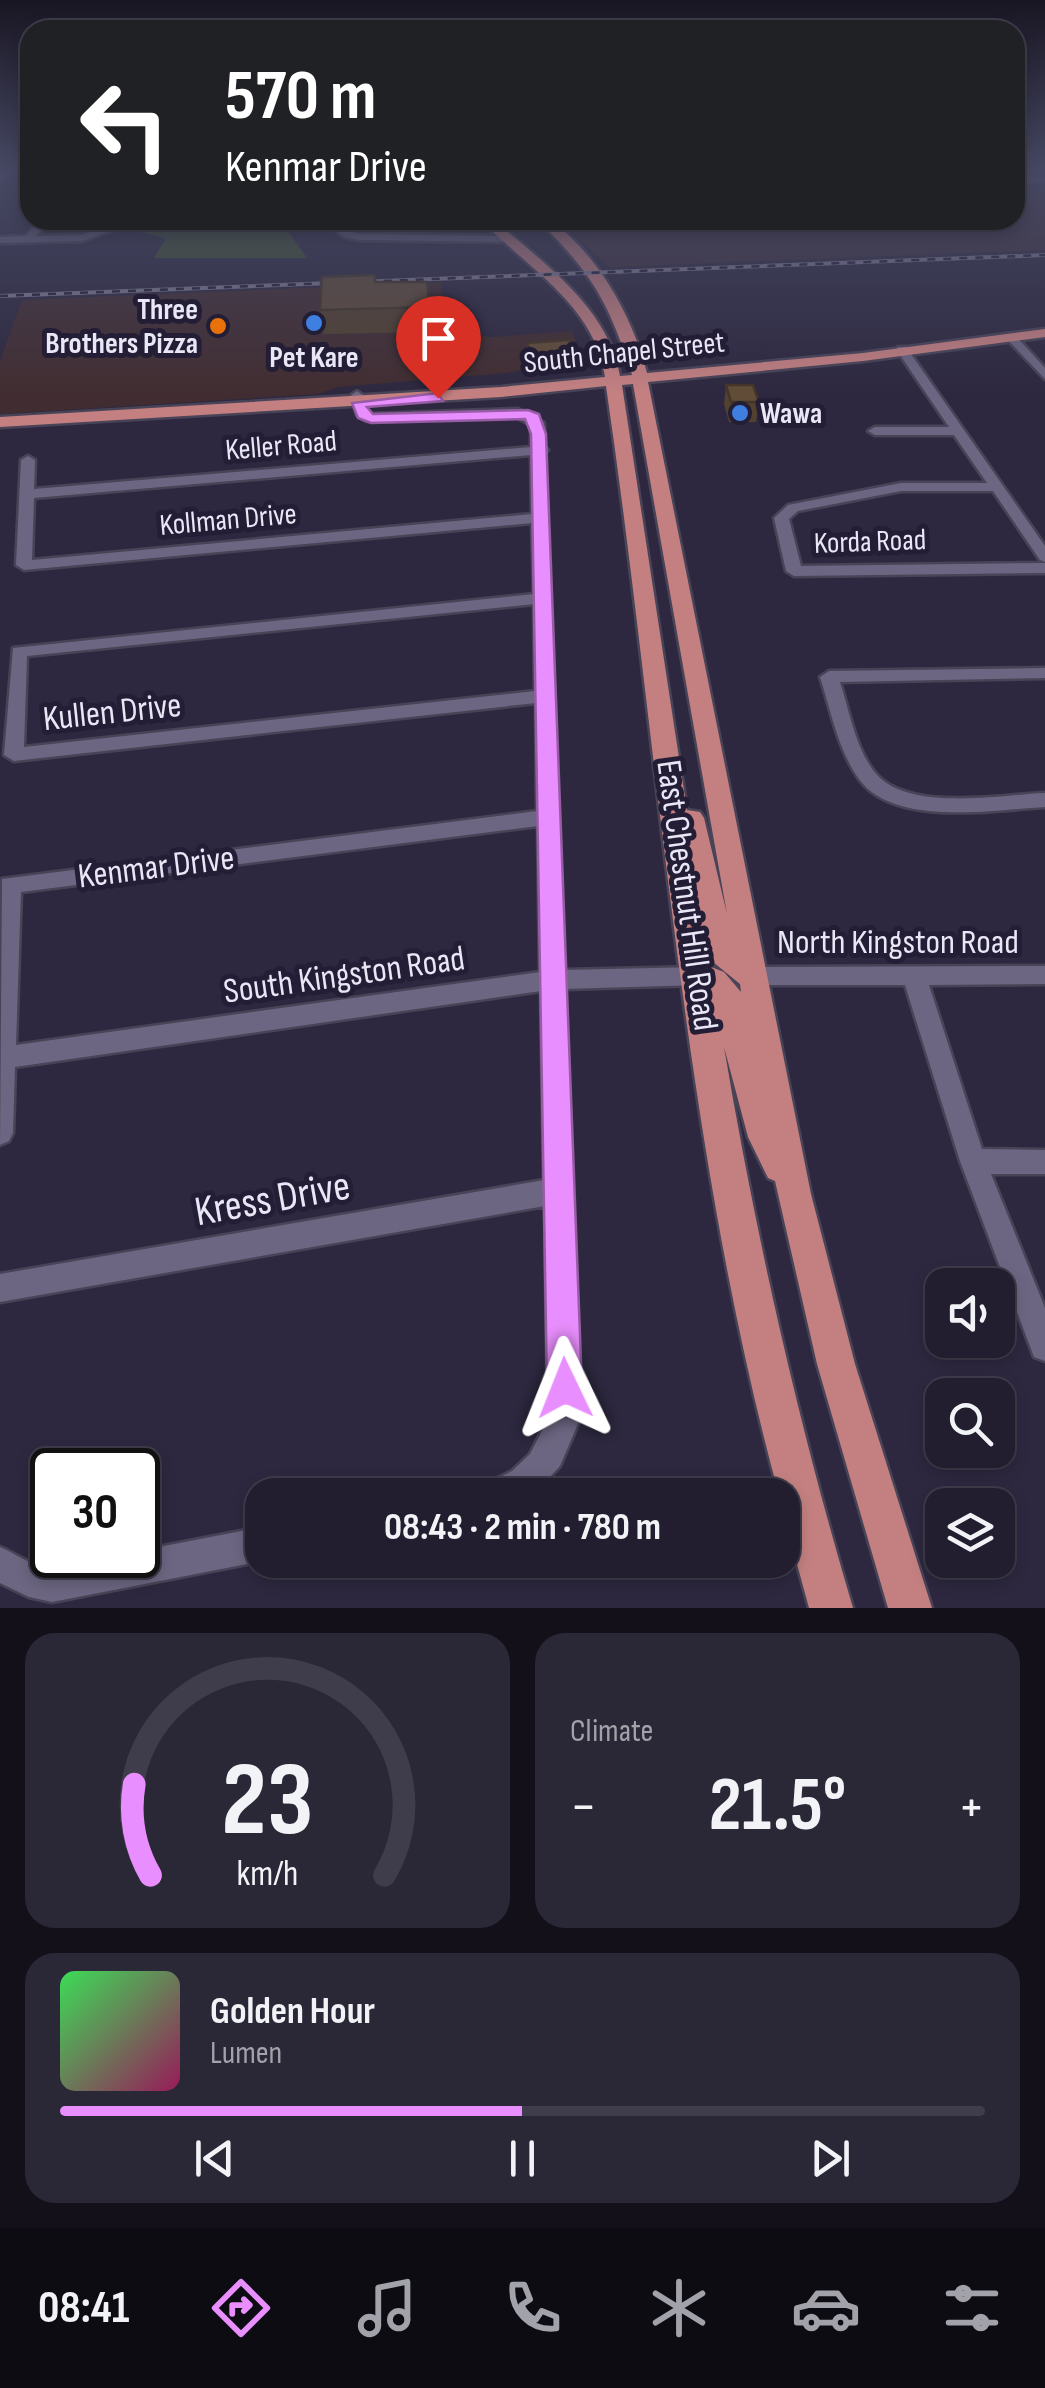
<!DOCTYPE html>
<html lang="en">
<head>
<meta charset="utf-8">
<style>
	:root { --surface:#221e2f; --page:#2a2737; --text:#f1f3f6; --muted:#a2a2aa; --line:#3f3c4b; --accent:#e98efe }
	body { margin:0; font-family:"Sofia Sans Condensed",sans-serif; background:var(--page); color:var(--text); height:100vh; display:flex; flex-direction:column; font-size:38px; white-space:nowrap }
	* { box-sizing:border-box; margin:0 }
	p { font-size:32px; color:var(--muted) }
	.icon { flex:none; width:55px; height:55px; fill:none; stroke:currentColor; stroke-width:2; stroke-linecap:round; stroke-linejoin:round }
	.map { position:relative; height:1608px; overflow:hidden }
	.sheet { display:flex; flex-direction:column; gap:25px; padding:25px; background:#13101a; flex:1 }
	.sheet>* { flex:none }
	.banner { position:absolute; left:20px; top:20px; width:1005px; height:210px; border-radius:30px; box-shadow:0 5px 15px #0003,0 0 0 2px var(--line); background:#202124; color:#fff; overflow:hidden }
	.fabs { position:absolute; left:925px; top:1268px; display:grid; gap:20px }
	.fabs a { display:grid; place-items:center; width:90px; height:90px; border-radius:20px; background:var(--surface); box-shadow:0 5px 15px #0003,0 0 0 2px var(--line); font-size:50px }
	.speed { position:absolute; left:30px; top:1448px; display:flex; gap:20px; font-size:50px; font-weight:700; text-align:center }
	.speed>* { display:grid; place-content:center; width:130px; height:130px; border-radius:50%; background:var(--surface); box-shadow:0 5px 15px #0003,0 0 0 2px var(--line); line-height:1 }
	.speed .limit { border:5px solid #111; border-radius:15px; background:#fff; color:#111 }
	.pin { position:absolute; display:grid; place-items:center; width:85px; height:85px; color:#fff; margin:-102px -42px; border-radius:50% 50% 50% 0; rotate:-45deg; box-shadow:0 0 10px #0007 }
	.pin .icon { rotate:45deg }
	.me { position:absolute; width:110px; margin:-55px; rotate:358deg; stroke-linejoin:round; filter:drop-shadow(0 0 8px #0008) }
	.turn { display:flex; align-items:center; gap:35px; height:210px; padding:0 40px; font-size:45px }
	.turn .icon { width:130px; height:130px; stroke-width:2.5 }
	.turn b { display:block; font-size:70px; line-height:85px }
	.big { font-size:75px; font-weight:700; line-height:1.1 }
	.sheet .card { flex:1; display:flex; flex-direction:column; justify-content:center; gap:15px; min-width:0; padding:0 35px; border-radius:30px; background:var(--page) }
	.sheet .dial { align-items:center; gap:0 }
	.dial svg { height:260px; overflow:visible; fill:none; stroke:var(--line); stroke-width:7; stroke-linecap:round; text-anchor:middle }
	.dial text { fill:var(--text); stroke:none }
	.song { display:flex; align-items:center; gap:30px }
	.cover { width:120px; height:120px; border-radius:15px; background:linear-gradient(135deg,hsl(130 70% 55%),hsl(330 70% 35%)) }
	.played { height:10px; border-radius:5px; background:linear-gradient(90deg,var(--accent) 50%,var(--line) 50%) }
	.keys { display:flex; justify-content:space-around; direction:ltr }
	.heat { display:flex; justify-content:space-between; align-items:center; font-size:55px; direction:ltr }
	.sheet .tiles { flex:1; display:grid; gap:25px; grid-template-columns:1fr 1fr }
	.card:last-child { grid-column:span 2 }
	.trip { position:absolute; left:245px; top:1478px; width:555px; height:100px; border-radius:30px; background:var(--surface); box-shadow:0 5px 15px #0003,0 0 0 2px var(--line); font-weight:700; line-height:100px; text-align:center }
	.dock { display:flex; height:160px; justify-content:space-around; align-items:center; background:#0e0c13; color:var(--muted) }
	.dock .icon { width:70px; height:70px }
	.dock .active { color:var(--accent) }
	.dock b { font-size:45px; color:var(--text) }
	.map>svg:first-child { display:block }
	.commercial { fill:#412d31 }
	.education { fill:#3d2e39 }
	.green { fill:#3e5128 }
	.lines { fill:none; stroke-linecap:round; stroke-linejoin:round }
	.minor-casing { stroke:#494357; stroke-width:5 }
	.major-casing { stroke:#494357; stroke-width:5 }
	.minor { fill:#6c6682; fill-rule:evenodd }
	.major { fill:#c48081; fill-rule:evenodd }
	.rail-casing { stroke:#837e92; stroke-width:4 }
	.rail { stroke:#231e35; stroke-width:2.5; stroke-dasharray:8; stroke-linecap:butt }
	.wall { fill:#53412f }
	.building { fill:#614c37; stroke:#443526; stroke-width:2.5 }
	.route { fill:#e98efe; stroke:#975ca5; stroke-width:2.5 }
	.shop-dot { fill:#3f7fe0; stroke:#231e35; stroke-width:4 }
	.food-dot { fill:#e8710a; stroke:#231e35; stroke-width:4 }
	.labels { text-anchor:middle; stroke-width:10; stroke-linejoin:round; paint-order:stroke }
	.far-poi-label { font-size:30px; font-weight:bold; fill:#e9e6f6; stroke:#231e35; text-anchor:end }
	.far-street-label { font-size:30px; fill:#e9e6f6; stroke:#231e35 }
	.street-label { font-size:35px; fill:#e9e6f6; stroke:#231e35 }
	.near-street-label { font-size:42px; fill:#e9e6f6; stroke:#231e35 }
</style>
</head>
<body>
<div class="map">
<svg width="1045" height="1608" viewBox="0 0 1045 1608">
	<rect width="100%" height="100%" fill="#2d283f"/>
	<path class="commercial" d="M 441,282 L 447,333 L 493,337 L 572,331 L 581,359 L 507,373 L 338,387 L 318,394 L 0,414 L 0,361 L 22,300 Z"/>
	<path class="education" d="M 1015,169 L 1045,169 L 1045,250 L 609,267 L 558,220 L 1015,220 Z"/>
	<path class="green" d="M 280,220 L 307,258 L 154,258 L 166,238 L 128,229 L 142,222 Z"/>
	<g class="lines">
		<g class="minor-casing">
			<path id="minor" d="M 6,169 L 15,169 L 0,182 L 0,174 Z
				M 1015,176 L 1045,176 L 1045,182 L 1015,182 Z
				M 40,220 L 50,220 L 36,236 L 82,235 L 127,220 L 141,220 L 83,241 L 0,243 L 0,237 L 26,236 Z
				M 323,220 C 338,220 345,232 359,234 L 508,236 L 513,239 L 508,242 L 359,240 L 344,237 Z
				M 1006,334 L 1014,334 L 1045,368 L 1045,379 L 1006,338 Z
				M 898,347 L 906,347 L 1045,546 L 1045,562 L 1040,560 L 993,491 L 901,491 L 798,511 L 789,519 L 801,566 L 1045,563 L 1045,573 L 794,576 L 786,571 L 774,518 L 788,505 L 901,483 L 987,483 L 954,435 L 875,435 L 868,431 L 875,427 L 949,427 L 896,349 Z
				M 357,391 L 363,395 L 369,413 L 372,414 L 518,409 L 544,423 L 544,447 L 548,450 L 545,453 L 563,970 L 699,967 L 707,969 L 711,976 L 707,983 L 699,985 L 564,989 L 580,1419 L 560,1466 L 533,1495 L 484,1495 L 488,1483 L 512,1471 L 530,1454 L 548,1419 L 545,1206 L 0,1302 L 0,1274 L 544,1180 L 541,991 L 15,1067 L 13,1133 L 9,1141 L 0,1145 L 2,879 L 537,811 L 536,703 L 14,761 L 4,755 L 13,648 L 534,594 L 532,523 L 24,570 L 16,565 L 21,460 L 28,456 L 35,460 L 34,489 L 531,447 L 531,425 L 516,417 L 366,421 L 357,415 L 351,395 ZM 531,455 L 532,514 L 32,560 L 34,498 ZM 534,604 L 535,691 L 24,747 L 27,656 ZM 538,826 L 540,972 L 16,1045 L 21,892 Z
				M 1045,668 L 1045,678 L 840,682 C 849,710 855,746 873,770 C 903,813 999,795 1045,793 L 1045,807 C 994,810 893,827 859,779 C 838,750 831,711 820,677 L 829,671 Z
				M 1045,966 L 1045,984 L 929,985 L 982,1149 L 1045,1150 L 1045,1174 L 991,1174 L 1045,1308 L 1045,1361 L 1034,1357 L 960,1161 L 905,985 L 751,985 L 743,983 L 739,976 L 743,969 L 751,967 Z
				M 262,1527 L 262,1561 L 52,1602 L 29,1597 L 0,1583 L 0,1547 C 16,1554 33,1567 51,1568 C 80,1569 109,1555 138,1555 L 138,1551 Z"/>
		</g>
		<g class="major-casing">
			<path id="major" d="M 481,220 L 494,220 C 542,262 609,308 620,376 L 632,375 L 630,368 C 606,297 591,273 538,220 L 551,220 C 599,257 632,315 647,373 L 863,353 L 1045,329 L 1045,337 L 863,361 L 648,382 L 811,1194 L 855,1364 L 932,1608 L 888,1608 L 817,1364 L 775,1181 L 768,1178 L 748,1137 L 724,1047 C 756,1237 798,1423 853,1608 L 809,1608 L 782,1509 L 782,1495 L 779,1495 C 681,1136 660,754 606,386 L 501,397 L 0,427 L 0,417 L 501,387 L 605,377 C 595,305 527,268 481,220 ZM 633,384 L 727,914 L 704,818 L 700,812 L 687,810 L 622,385 ZM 708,953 L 713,962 L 740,984 L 741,992 L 724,972 L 711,967 Z"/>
		</g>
		<use href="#minor" class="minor"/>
		<use href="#major" class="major"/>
		<g class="rail-casing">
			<path id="rail" d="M 0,296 L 1045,255"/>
		</g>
		<use href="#rail" class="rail"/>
	</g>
	<path class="wall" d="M 375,282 L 430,307 L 432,332 L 323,334 L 320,310 Z
		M 527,343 L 576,352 L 576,358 L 533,361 L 527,349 Z
		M 726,385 L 759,402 L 756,422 L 729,422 L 724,404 Z"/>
	<path class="building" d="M 375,275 L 375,282 L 427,282 L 430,307 L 320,310 L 322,277 Z
		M 569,340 L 576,352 L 533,355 L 527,343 Z
		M 726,385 L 753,385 L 759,402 L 731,402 Z"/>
	<linearGradient id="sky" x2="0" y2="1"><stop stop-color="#191623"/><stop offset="0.43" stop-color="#464863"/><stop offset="1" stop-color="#464863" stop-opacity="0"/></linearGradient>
	<rect width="1045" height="394" fill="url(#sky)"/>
	<path class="route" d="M 438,393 L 443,401 L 367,407 L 373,414 L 528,410 L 539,414 L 546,434 L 582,1388 L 577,1400 L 565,1405 L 552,1400 L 547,1388 L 531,434 L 525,419 L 371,423 L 358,418 L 352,403 Z"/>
	<g class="shop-dot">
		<circle cx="314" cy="323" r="10"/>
		<circle cx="740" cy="413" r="10"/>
	</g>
	<circle class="food-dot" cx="218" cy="326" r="10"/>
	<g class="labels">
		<g class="far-poi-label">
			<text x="198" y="319">Three<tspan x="198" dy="34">Brothers Pizza</tspan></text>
			<text x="314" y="367" text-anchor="middle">Pet Kare</text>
			<text x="760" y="423" text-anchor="start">Wawa</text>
		</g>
		<g class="far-street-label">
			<text transform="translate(624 352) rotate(-6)" y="10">South Chapel Street</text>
			<text transform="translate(281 445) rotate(-5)" y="10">Keller Road</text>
			<text transform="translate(228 519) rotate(-5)" y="10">Kollman Drive</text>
			<text transform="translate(870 541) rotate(-2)" y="10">Korda Road</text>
		</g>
		<g class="street-label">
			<text transform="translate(112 711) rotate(-6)" y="12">Kullen Drive</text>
			<text transform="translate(156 866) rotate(-7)" y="12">Kenmar Drive</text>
			<text transform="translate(688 895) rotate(82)" y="12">East Chestnut Hill Road</text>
			<text x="898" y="953">North Kingston Road</text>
			<text transform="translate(344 974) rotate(-8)" y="12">South Kingston Road</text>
		</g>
		<g class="near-street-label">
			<text transform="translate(272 1197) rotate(-10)" y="15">Kress Drive</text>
		</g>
	</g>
</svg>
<div class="fabs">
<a><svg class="icon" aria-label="sound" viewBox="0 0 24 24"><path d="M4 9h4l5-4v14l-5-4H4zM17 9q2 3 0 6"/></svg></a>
<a><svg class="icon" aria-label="search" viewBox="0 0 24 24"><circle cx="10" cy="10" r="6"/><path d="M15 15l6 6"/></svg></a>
<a><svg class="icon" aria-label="layers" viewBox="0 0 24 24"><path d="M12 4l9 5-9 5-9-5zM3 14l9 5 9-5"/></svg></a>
</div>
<div class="speed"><div class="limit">30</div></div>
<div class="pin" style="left:438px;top:398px;background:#d93025"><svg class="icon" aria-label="arrive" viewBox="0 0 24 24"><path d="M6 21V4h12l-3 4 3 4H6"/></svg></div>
<svg class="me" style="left:565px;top:1388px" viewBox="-20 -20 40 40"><path d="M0-17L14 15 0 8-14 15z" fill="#e98efe" stroke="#fff" stroke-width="4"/></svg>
<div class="trip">08:43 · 2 min · 780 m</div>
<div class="banner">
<div class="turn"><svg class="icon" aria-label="left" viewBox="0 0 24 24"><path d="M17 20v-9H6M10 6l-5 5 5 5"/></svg><div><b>570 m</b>Kenmar Drive</div></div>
</div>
</div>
<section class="sheet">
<div class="tiles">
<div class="card dial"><svg viewBox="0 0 100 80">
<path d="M14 69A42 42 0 1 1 86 69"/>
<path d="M14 69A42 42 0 0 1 9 41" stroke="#e98efe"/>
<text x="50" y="56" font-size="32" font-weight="700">23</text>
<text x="50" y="72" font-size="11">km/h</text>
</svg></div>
<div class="card"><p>Climate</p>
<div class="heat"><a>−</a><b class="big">21.5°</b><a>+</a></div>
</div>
<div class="card">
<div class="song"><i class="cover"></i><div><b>Golden Hour</b><p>Lumen</p></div></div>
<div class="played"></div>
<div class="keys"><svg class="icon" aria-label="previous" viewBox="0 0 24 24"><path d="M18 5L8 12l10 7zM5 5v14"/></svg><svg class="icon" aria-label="pause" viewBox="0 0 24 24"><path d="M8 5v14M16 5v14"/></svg><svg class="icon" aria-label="next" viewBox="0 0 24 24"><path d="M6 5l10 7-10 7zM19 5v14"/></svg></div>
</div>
</div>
</section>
<nav class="dock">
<b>08:41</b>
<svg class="icon active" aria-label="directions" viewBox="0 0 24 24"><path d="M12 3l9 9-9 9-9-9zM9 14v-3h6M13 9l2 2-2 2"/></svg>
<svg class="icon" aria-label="music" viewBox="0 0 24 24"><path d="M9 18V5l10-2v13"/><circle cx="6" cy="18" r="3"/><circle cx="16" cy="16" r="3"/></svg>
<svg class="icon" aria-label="phone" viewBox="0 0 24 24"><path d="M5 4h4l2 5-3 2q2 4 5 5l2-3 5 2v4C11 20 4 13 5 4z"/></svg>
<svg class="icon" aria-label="climate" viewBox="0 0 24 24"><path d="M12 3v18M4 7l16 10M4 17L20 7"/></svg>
<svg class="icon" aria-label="car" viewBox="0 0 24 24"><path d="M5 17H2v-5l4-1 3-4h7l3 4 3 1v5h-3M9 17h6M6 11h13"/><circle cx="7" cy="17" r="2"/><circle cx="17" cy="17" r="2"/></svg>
<svg class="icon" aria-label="filters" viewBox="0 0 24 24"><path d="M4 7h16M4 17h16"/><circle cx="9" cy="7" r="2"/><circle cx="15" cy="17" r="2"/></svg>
</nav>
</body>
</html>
